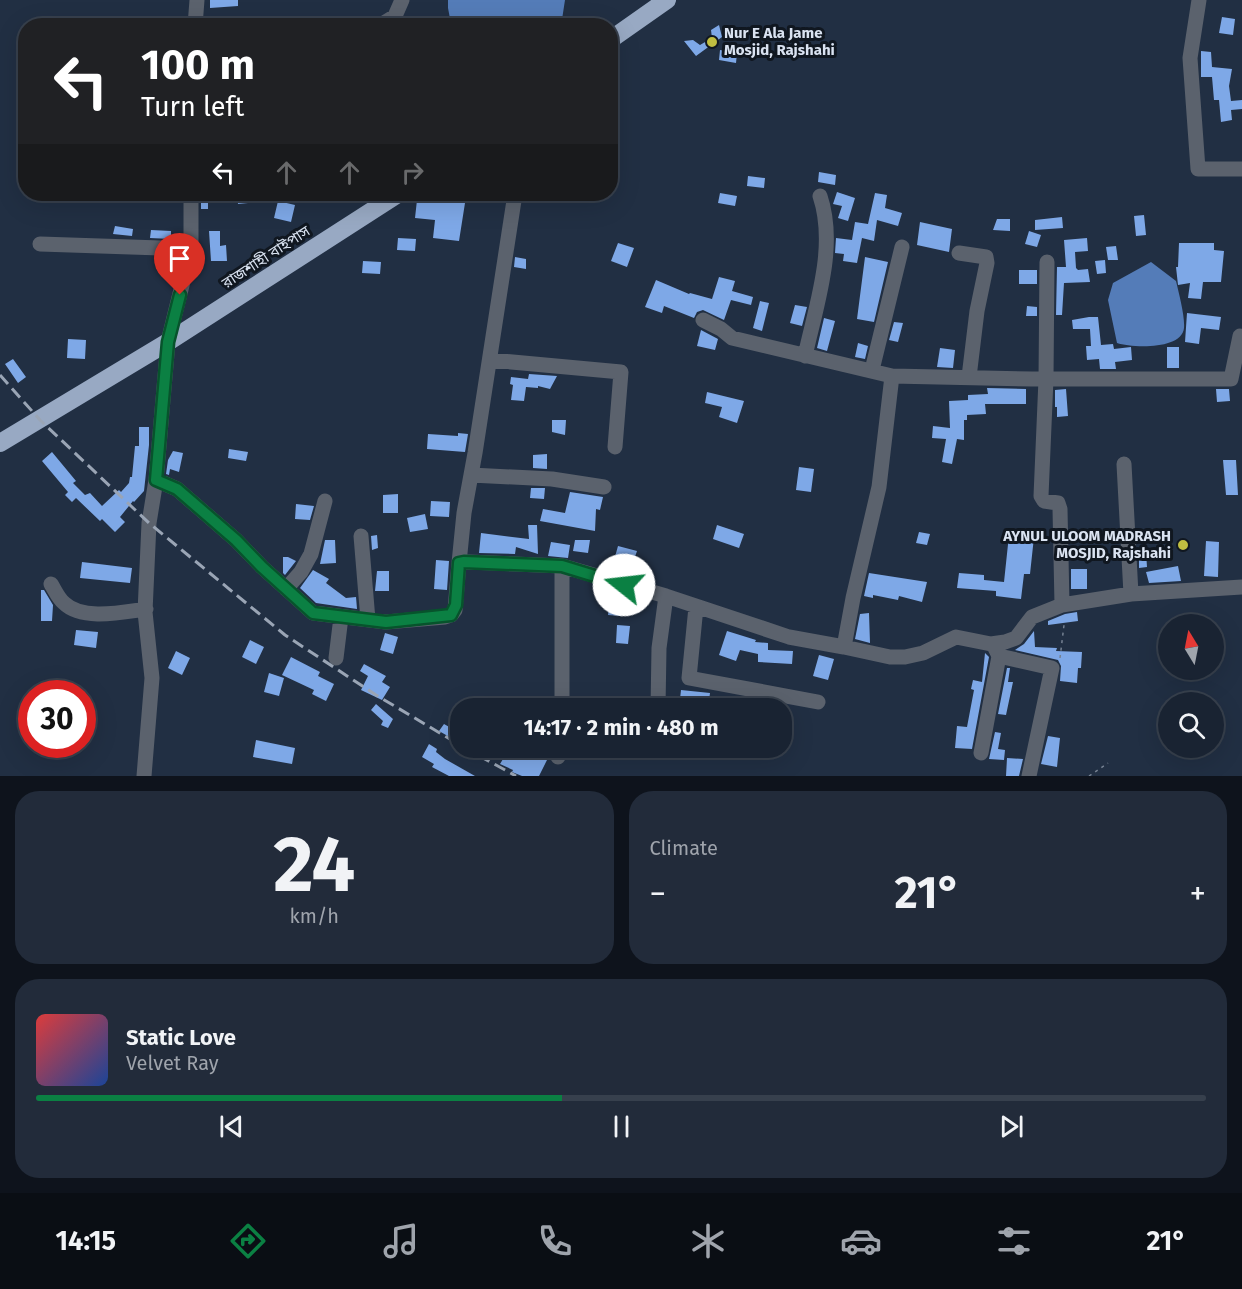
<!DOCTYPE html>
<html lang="en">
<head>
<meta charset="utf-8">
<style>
	:root { --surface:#192332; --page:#222b3a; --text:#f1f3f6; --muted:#9fa4ac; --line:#37404d; --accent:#0b8043 }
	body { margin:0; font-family:"Fira Sans","Noto Sans Bengali",sans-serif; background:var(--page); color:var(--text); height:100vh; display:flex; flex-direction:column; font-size:22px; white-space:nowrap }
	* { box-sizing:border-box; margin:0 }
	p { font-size:20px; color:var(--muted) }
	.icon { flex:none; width:33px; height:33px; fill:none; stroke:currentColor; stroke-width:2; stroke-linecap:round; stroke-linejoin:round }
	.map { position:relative; height:776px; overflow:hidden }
	.details { display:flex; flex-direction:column; gap:15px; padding:15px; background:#0e131c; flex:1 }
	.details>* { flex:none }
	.guide { position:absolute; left:18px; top:18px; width:600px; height:183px; border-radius:24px; box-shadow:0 6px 24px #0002,0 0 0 2px var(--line); background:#202124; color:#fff; overflow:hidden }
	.needle { width:39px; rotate:350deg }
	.controls { position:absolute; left:1158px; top:614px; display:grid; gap:12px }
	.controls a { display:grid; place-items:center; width:66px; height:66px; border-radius:50%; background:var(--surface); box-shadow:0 6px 24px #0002,0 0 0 2px var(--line); font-size:30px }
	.speed { position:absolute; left:18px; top:680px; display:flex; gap:12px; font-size:30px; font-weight:700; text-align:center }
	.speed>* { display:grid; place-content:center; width:78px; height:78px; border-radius:50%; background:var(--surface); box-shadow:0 6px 24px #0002,0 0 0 2px var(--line); line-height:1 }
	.speed .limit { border:9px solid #d22; background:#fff; color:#111 }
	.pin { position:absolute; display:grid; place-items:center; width:51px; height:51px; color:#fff; margin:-62px -26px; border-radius:50% 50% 50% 0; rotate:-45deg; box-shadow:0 0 6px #0007 }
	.pin .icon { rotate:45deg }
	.me { position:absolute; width:66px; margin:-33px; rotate:286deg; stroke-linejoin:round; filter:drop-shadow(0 0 4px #0008) }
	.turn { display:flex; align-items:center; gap:21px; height:126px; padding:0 24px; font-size:27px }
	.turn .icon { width:78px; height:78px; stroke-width:2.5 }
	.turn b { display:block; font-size:42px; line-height:51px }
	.lanes { display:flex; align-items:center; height:57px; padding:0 24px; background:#0003; justify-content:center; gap:30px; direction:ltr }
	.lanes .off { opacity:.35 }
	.big { font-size:45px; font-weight:700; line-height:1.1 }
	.details .widget { flex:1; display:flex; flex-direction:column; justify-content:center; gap:9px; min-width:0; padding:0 21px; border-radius:24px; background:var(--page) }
	.details .dial { align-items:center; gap:0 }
	.dial b { font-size:78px; line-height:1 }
	.song { display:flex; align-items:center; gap:18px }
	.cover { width:72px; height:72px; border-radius:9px; background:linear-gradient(135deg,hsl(0 70% 55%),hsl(220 70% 35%)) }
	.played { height:6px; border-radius:3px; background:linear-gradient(90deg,var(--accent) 45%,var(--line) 45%) }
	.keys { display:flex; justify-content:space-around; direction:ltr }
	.heat { display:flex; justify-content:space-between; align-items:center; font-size:33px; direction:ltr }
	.details .tiles { flex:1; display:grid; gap:15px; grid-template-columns:1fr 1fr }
	.widget:last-child { grid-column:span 2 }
	.trip { position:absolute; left:450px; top:698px; width:342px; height:60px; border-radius:24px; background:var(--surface); box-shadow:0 6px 24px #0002,0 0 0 2px var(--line); font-weight:700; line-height:60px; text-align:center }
	.menu { display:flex; height:96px; justify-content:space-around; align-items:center; background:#0a0e14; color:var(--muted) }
	.menu .icon { width:42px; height:42px }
	.menu .on { color:var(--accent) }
	.menu b { font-size:27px; color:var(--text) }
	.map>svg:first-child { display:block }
	.water { fill:#547cb8 }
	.building { fill:#7ea8e7 }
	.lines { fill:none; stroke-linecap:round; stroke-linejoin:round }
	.path { stroke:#758192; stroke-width:1.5; stroke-dasharray:3 4.5; stroke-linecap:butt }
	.minor { stroke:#5b626d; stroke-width:15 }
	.highway { stroke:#98a9c3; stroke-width:18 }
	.rail { stroke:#9aa5b5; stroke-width:3; stroke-dasharray:12 6; stroke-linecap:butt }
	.route-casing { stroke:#07532c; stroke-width:15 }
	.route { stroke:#0b8043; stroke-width:10 }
	.poi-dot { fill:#c0be41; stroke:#101720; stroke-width:2 }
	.labels { text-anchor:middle; stroke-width:6; stroke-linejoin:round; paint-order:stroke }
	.poi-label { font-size:15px; font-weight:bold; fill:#dae3f1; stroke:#101720; text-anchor:start }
	.street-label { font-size:15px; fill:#dae3f1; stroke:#101720 }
</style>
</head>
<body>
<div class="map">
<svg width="1242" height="776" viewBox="0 0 1242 776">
	<rect width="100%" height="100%" fill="#212f43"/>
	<path class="water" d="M 448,0 L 565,0 L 561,26 L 454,25 L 451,24 L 448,8 Z
		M 1151,262 L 1176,281 C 1179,294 1185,316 1184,328 C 1182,350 1132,348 1117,343 L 1108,300 L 1113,283 Z"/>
	<path class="building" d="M 210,0 L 238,0 L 238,6 L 210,8 Z
		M 1222,17 L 1235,19 L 1233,35 L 1219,33 Z
		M 719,25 L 722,37 L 696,56 L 684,41 L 693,40 L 700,45 L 712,38 L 711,30 Z
		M 720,50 L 737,53 L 736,63 L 719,60 Z
		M 1201,51 L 1211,52 L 1212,67 L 1232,69 L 1229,86 L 1231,101 L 1242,100 L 1242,109 L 1231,110 L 1232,120 L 1221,122 L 1219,100 L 1214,100 L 1212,77 L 1201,77 Z
		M 819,172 L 836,175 L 835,185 L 818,182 Z
		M 748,176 L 765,178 L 764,188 L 747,186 Z
		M 837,192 L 855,198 L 848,221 L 838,218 L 842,206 L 833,204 Z
		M 720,193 L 737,196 L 735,206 L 718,203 Z
		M 875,193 L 887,195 L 885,208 L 902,213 L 898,226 L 877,220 L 874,241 L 862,238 L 857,263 L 843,261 L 844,254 L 835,253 L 836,238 L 852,240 L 855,222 L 868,224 Z
		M 237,194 L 247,194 L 248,203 L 238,204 Z
		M 201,196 L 208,196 L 208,209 L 201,209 Z
		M 439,199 L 465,203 L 459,241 L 433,238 L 435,220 L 415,218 L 417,200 L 438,203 Z
		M 278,201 L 295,205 L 291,222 L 274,218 Z
		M 1144,215 L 1146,235 L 1136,236 L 1134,216 Z
		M 1062,217 L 1063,228 L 1035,230 L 1035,220 Z
		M 997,219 L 1010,219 L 1010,231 L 993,230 Z
		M 920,222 L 952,229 L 949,252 L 917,245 Z
		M 115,226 L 133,229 L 132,236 L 113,234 Z
		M 151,230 L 171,231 L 171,239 L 150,238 Z
		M 209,231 L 220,231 L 220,246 L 226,245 L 227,261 L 211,261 Z
		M 1029,231 L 1041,235 L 1037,247 L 1025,244 Z
		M 398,238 L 416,239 L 415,251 L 397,250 Z
		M 1087,238 L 1088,251 L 1075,252 L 1076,268 L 1078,270 L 1088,269 L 1090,282 L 1064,283 L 1062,315 L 1056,315 L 1057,267 L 1066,267 L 1064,240 Z
		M 618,243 L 634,248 L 627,267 L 611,261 Z
		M 1179,243 L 1214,243 L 1214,250 L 1224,251 L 1221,282 L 1203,282 L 1201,299 L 1188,298 L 1190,283 L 1178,285 L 1176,267 L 1178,267 Z
		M 1116,246 L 1118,260 L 1108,260 L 1106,247 Z
		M 515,257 L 526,259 L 526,269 L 514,267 Z
		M 865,257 L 888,262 L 874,322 L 857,319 Z
		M 1105,260 L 1106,273 L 1097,274 L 1095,261 Z
		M 363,261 L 381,262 L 380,274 L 362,273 Z
		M 1019,270 L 1037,270 L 1037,284 L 1019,284 Z
		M 719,277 L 735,281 L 732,291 L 753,297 L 751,305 L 731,300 L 724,320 L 703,310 L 697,312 L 694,318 L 664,306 L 662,313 L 645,307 L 656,280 L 689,294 L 690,293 L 712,299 Z
		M 760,301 L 769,303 L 762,331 L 753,328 Z
		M 795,305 L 807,307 L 802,326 L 790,323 Z
		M 1027,306 L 1037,307 L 1037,316 L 1026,316 Z
		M 1187,313 L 1221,317 L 1219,330 L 1201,328 L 1199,344 L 1185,342 Z
		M 1089,317 L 1098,317 L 1101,345 L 1113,344 L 1114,349 L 1131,347 L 1132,360 L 1115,362 L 1116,369 L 1100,369 L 1099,359 L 1087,360 L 1086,346 L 1091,346 L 1090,329 L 1073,329 L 1072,320 Z
		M 824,318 L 835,321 L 827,351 L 817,348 Z
		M 894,322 L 903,323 L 898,342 L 889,340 Z
		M 701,330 L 718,339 L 715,350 L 697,346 Z
		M 68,339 L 86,340 L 85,359 L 67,358 Z
		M 858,343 L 868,346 L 865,359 L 855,357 Z
		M 1167,347 L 1179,347 L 1179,368 L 1167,368 Z
		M 940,348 L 955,350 L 953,368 L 937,367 Z
		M 13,359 L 26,377 L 18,383 L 5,364 Z
		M 529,374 L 557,376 L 550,389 L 538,386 L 538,388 L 526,387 L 524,401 L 511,400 L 513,385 L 510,384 L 511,377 L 528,379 Z
		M 987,388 L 1026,389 L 1026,404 L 985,404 L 986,414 L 967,415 L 967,420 L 964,420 L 964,440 L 957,439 L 952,464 L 942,462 L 946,439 L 932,438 L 933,426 L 950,428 L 949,401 L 968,400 L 968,395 L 988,394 Z
		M 1066,389 L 1068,416 L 1057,417 L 1057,407 L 1055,407 L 1055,390 Z
		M 1216,389 L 1229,389 L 1230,401 L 1217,402 Z
		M 707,392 L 744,401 L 737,423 L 719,417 L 722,407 L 705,403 Z
		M 552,420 L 566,420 L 565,435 L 552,432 Z
		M 139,427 L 149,427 L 149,445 L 144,491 L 134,502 L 133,501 L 120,517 L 125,522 L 115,532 L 102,519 L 100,521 L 76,498 L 72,502 L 65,495 L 68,492 L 42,461 L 52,452 L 76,481 L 73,483 L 85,495 L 90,493 L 102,506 L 119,490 L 121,492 L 129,483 L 130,477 L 132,477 L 135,446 L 139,446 Z
		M 458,433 L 468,434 L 465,452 L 427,449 L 428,434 L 458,436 Z
		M 229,449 L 248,452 L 246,461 L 228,458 Z
		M 173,451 L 183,453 L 179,472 L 170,469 L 169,475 L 166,474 L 168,460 Z
		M 547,454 L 547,469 L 533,468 L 533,455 Z
		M 1223,460 L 1236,460 L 1238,495 L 1226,495 Z
		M 799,467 L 814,469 L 811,492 L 796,490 Z
		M 531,488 L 545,488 L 544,499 L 530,498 Z
		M 570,492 L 603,497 L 600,510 L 596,509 L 595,531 L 540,521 L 543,509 L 565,513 Z
		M 398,494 L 398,513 L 383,513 L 383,495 Z
		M 431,501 L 450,502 L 449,517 L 430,516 Z
		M 296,504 L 314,506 L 310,520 L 295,519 Z
		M 425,514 L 428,529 L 410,532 L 407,518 Z
		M 528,525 L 537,525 L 538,554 L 516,547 L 515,554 L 479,553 L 481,533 L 529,539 Z
		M 717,525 L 744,534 L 739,548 L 713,539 Z
		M 919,532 L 930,534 L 927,545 L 916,543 Z
		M 377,535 L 378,548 L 372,550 L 371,536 Z
		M 1009,535 L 1034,537 L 1030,574 L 1024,574 L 1021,599 L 996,596 L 996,591 L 957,588 L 959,573 L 984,575 L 984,580 L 1004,582 Z
		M 325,540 L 335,540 L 336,563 L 320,564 Z
		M 575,540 L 590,540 L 588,553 L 573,551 Z
		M 1206,541 L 1219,542 L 1218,577 L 1204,576 Z
		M 551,542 L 570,545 L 568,558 L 548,556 Z
		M 618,546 L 637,551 L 631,569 L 613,564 Z
		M 1139,552 L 1146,552 L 1147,567 L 1139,568 Z
		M 283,557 L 288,557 L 296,561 L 285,575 L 283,573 Z
		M 436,560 L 449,561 L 447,590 L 434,589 Z
		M 82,562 L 132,568 L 130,583 L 80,578 Z
		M 1178,566 L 1181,581 L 1149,583 L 1146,572 Z
		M 1071,569 L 1087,569 L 1087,589 L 1071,589 Z
		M 313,570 L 329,579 L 326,583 L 346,598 L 356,597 L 357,609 L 316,603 L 300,588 Z
		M 377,571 L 389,571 L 389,591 L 375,591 Z
		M 869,573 L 927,582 L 922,602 L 899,596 L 898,600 L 873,595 L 873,598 L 864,596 Z
		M 41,590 L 44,590 L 53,605 L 52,621 L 41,621 Z
		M 610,597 L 622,598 L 621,616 L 608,615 Z
		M 1077,612 L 1078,621 L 1048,625 L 1048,621 L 1065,614 Z
		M 869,613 L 870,643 L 855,639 L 860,614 Z
		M 617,625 L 630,626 L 628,644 L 616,643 Z
		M 76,630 L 98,632 L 96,648 L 74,645 Z
		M 727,631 L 756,640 L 755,642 L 768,643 L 768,650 L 793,651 L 792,664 L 758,662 L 758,654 L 740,650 L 736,661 L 719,655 Z
		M 1034,631 L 1035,647 L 1057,648 L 1056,651 L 1082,652 L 1081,668 L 1078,668 L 1077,683 L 1060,681 L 1061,666 L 1058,660 L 1015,650 L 1024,644 Z
		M 385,633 L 398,637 L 393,654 L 380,650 Z
		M 250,640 L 264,647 L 256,664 L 242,657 Z
		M 176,651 L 190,658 L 182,675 L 168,668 Z
		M 985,653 L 989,657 L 972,749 L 955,748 L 957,726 L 967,727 L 974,690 L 971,689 L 973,680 L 982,682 Z
		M 819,655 L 834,659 L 828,680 L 813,676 Z
		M 291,657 L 320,672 L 318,676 L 334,684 L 326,701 L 312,694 L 314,690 L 282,675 Z
		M 364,664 L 386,676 L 382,682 L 390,687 L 382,700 L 361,690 L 368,676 L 360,671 Z
		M 1007,668 L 1010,668 L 1008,682 L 1013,682 L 1006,715 L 998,714 Z
		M 269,673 L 284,678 L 279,696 L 264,692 Z
		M 681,690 L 710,693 L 708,708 L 679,708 Z
		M 376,704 L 393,719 L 388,728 L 381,725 L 383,721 L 371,710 Z
		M 444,724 L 460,733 L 460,743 L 439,731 Z
		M 995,732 L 1001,733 L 998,749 L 1005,750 L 1004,760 L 989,759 Z
		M 1048,736 L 1060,738 L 1057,767 L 1041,764 Z
		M 256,740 L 295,748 L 292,764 L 253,757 Z
		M 429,744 L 437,749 L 436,752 L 445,759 L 475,776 L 449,776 L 432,767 L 434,764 L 422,757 Z
		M 497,747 L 522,747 L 521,749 L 547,760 L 539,776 L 522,776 L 512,772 L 513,770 L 500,764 L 503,759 L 493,755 Z
		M 1007,758 L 1023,759 L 1019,776 L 1006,776 Z"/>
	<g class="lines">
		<path class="path" d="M 1060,658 L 1064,625
			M 1089,776 L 1108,763"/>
		<path class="minor" d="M 1199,0 L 1190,58 L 1198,169 L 1242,169
			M 195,26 L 197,0
			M 379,26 L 395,16 L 402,0
			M 40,244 L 191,249
			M 959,253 L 986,257 L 987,263 L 977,311 L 969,377
			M 1047,262 L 1046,379 L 1041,496 L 1044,501 L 1058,503 L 1060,509 L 1062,605
			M 703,320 L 721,329 L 732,338 L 892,376
			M 805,356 C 816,305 837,247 820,196
			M 490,360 L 621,372 L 615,447
			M 872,370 L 902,247
			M 1124,464 L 1131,594
			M 471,475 L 552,479 L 604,487
			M 156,480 L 177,489 L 236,540 L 262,567 L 313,613 L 386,622 L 445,617 L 451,615 L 455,610 L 459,563 L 469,562 L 562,566 L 666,596 L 789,637 L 844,647 L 853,598 L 879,487 L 892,376 L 1032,379 L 1231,379 L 1240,336
			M 361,536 L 368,620
			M 459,563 L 464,513 L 475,453 L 515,194
			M 51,584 C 55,590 58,598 64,603 C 82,621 123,612 146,609
			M 286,589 L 301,572 L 311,554 L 325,501
			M 696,607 L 689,678 L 818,702
			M 993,644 L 999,656 L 1052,668 L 1029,776
			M 844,647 L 890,657 L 905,657 L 923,653 L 956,637 L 991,644 L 1005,642 L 1016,638 L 1032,617 L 1062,605 L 1131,594 L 1242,587
			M 336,658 L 341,617
			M 562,708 L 562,566
			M 658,708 L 659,648 L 666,596
			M 981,753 L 999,656
			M 558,757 L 558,747
			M 144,776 L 152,678 L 145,612 L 149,523 L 156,480 L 168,342 L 191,249 L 191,194"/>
		<path class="highway" d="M 610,40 L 667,0
			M 0,443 L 168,342 L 398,194"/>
		<path class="rail" d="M 0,375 L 40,420 L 149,523 L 285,635 L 376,695 L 460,745
			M 463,747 L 516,776"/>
	</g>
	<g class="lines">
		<g class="route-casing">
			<path id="route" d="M 180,295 L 168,342 L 156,480 L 177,489 L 236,540 L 262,567 L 313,613 L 386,622 L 451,615 L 456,605 L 459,563 L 464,562 L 562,566 L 624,585"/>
		</g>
		<use href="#route" class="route"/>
	</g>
	<g class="poi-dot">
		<circle cx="712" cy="42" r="6"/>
		<circle cx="1183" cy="545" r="6"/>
	</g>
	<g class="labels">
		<g class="poi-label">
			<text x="724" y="38">Nur E Ala Jame<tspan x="724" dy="17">Mosjid, Rajshahi</tspan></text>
			<text x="1171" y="541" text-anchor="end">AYNUL ULOOM MADRASH<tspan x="1171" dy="17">MOSJID, Rajshahi</tspan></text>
		</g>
		<g class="street-label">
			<text transform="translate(266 257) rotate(-33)" y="5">রাজশাহী বাইপাস</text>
		</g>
	</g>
</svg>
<div class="controls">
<a><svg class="needle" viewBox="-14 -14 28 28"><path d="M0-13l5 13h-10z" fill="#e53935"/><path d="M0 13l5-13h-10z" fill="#9fa4ac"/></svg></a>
<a><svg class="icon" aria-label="search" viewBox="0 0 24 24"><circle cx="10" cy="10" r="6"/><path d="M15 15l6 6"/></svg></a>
</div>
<div class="speed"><div class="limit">30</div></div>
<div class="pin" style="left:180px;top:295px;background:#d93025"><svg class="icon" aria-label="arrive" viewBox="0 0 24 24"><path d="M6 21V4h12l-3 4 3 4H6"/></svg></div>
<svg class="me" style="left:624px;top:585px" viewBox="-20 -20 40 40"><circle r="19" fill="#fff"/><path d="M0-13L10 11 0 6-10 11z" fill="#0b8043"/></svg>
<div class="trip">14:17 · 2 min · 480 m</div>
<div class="guide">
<div class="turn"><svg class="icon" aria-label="left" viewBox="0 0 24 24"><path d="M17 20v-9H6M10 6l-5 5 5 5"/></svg><div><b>100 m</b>Turn left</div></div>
<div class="lanes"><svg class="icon" aria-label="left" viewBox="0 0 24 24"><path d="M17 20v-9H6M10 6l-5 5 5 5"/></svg><svg class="icon off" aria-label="ahead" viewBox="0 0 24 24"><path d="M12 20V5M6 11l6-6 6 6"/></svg><svg class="icon off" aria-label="ahead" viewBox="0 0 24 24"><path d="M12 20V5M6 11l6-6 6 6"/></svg><svg class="icon off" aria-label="right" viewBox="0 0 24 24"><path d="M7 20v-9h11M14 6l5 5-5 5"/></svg></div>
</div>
</div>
<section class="details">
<div class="tiles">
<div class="widget dial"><b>24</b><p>km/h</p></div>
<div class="widget"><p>Climate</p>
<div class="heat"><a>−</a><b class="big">21°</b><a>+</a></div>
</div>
<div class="widget">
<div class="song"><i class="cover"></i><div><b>Static Love</b><p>Velvet Ray</p></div></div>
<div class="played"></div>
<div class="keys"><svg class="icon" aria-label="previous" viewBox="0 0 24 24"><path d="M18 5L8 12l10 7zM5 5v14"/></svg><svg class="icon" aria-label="pause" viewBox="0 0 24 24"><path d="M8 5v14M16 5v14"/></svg><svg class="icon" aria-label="next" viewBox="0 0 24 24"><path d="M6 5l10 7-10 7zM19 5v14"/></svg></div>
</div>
</div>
</section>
<nav class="menu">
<b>14:15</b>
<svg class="icon on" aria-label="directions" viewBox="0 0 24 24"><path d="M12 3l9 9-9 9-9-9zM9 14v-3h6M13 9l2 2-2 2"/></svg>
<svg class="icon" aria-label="music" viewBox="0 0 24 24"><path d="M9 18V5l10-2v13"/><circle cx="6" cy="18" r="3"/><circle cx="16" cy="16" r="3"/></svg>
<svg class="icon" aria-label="phone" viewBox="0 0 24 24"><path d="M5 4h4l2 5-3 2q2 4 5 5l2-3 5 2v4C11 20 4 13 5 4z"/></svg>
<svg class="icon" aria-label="climate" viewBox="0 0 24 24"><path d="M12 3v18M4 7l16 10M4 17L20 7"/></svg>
<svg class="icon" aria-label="car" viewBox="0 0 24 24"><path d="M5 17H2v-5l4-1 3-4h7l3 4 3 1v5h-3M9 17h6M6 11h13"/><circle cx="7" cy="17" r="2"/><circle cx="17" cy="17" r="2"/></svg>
<svg class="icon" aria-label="filters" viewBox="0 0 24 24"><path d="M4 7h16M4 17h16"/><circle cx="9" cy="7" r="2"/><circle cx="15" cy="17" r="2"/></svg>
<b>21°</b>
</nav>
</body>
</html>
